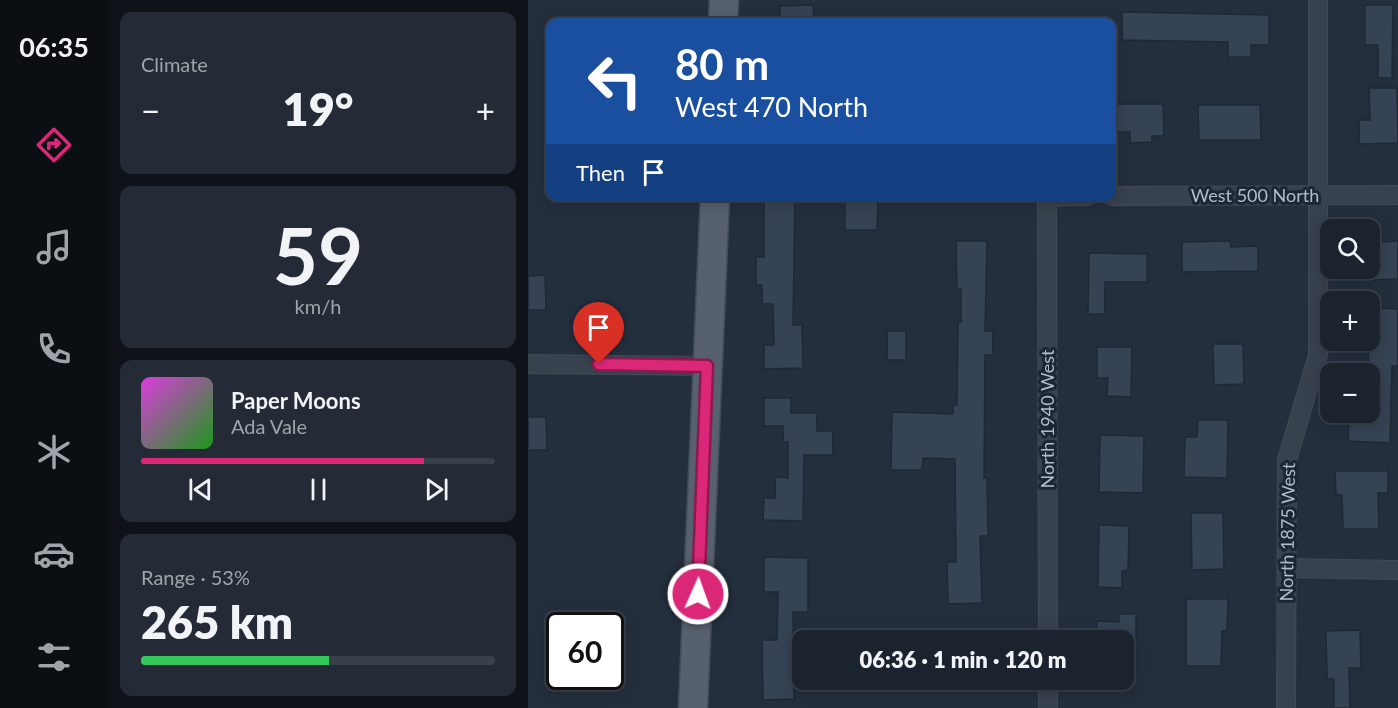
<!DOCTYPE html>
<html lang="en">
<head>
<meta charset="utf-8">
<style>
	:root { --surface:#1b232e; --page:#242b36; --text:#f1f3f6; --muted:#a0a4aa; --line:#39404a; --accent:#db2777 }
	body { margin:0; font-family:Lato,sans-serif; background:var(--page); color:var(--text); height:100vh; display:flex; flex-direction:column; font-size:22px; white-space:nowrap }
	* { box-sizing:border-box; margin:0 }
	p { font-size:20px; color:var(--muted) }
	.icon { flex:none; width:33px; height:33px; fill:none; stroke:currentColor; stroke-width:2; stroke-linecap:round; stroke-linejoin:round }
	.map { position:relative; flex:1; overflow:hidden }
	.sheet { display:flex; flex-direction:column; gap:12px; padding:12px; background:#0f1319; width:420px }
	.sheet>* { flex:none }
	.banner { position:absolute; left:18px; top:18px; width:570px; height:183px; border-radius:12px; box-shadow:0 3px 15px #0003,0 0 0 2px var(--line); background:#1a4fa0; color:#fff; overflow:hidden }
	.tools { position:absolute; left:792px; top:219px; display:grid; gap:12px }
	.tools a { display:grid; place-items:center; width:60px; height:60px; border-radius:12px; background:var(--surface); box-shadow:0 3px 15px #0003,0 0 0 2px var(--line); font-size:30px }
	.speed { position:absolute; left:18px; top:612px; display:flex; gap:12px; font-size:30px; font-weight:700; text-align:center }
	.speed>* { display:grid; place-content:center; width:78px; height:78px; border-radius:50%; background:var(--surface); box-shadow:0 3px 15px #0003,0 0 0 2px var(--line); line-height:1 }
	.speed .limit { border:3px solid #111; border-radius:9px; background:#fff; color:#111 }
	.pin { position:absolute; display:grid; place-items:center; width:51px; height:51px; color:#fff; margin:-62px -26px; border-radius:50% 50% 50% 0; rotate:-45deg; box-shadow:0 0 6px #0007 }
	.pin .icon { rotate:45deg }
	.me { position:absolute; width:66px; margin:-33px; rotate:2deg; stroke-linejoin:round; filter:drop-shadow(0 0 4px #0008) }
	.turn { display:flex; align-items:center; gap:21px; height:126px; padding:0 30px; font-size:27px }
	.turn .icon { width:78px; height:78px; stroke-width:2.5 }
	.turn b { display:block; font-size:42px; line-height:51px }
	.then { display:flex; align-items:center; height:57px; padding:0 30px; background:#0003; gap:12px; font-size:22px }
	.big { font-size:45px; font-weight:800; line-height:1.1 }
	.sheet .tile { flex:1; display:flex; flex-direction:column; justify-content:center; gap:9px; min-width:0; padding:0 21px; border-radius:12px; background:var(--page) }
	.sheet .dial { align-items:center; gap:0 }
	.dial b { font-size:78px; line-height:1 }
	.song { display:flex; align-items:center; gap:18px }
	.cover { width:72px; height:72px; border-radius:9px; background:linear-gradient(135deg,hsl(300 70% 55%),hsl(120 70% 35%)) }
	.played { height:6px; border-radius:3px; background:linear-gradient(90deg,var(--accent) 80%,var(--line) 80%) }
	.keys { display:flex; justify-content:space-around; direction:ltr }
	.heat { display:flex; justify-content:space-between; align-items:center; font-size:33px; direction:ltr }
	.charge { height:9px; border-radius:4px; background:linear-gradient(90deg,#34c759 53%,var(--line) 0) }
	.trip { position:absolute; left:264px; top:630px; width:342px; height:60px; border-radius:12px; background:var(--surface); box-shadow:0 3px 15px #0003,0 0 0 2px var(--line); font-weight:800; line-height:60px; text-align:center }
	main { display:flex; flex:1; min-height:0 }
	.tab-bar { display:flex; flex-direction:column; width:108px; justify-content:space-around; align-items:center; background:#0b0e12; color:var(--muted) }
	.tab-bar .icon { width:42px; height:42px }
	.tab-bar .selected { color:var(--accent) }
	.tab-bar b { font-size:27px; color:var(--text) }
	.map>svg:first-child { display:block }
	.building { fill:#364354; stroke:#1f2835; stroke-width:1.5 }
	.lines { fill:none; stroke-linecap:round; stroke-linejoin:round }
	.minor-casing { stroke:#414a57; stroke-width:20 }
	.primary-casing { stroke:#414a57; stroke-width:31 }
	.minor { stroke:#38414e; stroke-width:18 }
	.primary { stroke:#56606e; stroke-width:28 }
	.route-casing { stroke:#8e194d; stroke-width:15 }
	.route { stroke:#db2777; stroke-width:10 }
	.labels { text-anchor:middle; stroke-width:6; stroke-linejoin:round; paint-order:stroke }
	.street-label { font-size:18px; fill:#b4bcc9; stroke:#1d2633 }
</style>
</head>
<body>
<main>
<nav class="tab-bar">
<b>06:35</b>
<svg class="icon selected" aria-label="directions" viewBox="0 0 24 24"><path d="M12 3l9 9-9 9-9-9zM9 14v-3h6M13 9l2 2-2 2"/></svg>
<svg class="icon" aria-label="music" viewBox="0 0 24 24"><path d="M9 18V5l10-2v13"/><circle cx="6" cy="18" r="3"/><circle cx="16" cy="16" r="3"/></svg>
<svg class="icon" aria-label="phone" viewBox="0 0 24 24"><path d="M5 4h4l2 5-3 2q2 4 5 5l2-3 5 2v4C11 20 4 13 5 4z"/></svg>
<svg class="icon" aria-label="climate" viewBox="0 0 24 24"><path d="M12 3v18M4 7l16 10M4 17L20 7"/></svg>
<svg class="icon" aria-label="car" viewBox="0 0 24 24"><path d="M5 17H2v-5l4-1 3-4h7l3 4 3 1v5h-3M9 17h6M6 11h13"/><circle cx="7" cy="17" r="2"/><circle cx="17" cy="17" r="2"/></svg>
<svg class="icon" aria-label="filters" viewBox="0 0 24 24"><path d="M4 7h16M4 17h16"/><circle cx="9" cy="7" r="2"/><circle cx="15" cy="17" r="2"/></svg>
</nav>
<section class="sheet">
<div class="tile"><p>Climate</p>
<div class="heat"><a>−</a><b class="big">19°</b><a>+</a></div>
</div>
<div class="tile dial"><b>59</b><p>km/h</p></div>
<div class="tile">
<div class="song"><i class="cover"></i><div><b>Paper Moons</b><p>Ada Vale</p></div></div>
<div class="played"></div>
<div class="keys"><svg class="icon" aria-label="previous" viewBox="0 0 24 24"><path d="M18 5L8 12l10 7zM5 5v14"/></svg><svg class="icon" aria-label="pause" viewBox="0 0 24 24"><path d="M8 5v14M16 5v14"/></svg><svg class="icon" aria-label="next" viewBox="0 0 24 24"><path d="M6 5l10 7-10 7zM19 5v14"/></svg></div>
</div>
<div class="tile"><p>Range · 53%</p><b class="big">265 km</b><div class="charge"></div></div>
</section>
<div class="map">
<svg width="870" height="708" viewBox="0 0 870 708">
	<rect width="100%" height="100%" fill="#242f3e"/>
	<path class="building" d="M 285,5 L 286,22 L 252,22 L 252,6 Z
		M 837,5 L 865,5 L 864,78 L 850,78 L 850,45 L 837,45 Z
		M 594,12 L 741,15 L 741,45 L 723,45 L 723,57 L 700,57 L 700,42 L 594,40 Z
		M 841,88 L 869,88 L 870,143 L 831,144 L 831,120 L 842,120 Z
		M 584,104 L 635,104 L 636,136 L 624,136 L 624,142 L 602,143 L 602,132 L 584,132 Z
		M 670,105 L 732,105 L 733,140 L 671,140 Z
		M 236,196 L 267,196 L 265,325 L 274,325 L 275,368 L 236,369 L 236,345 L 246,345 L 245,304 L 234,304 L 234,285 L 228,285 L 228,257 L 236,257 Z
		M 317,196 L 350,196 L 349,230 L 317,230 Z
		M 428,241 L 459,241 L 457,331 L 465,331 L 465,355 L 457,355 L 456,478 L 459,478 L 460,536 L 452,536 L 454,603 L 420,604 L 419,562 L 428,562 L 427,459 L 395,458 L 394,470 L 363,470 L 364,412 L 425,414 L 425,405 L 429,405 L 430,322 L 433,322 L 433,289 L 429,289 Z
		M 702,241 L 703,247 L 730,246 L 730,271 L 654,272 L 654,242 Z
		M 870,241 L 870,279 L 842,280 L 842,260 L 852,260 L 852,242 Z
		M 561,253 L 619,254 L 619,282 L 577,282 L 577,314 L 560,314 Z
		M 17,275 L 18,310 L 0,310 L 0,276 Z
		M 847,308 L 870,309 L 870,366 L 864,366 L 862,443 L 820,441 L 821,420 L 828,420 L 828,412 L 842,412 L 840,343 L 846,343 Z
		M 359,331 L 378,331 L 378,360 L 359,360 Z
		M 685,344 L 715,344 L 716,384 L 686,385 Z
		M 569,347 L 604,347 L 603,397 L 579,396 L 580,378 L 569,378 Z
		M 236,398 L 263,398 L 263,413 L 289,413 L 289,431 L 305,431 L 305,455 L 276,455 L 275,521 L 235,520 L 236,498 L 247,498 L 247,477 L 260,478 L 260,442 L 255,442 L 255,426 L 236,426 Z
		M 0,417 L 18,417 L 19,450 L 0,450 Z
		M 670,420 L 700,420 L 699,478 L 656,477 L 657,437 L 669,437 Z
		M 572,435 L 616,436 L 615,493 L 571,492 Z
		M 807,471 L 860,471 L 860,493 L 850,493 L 851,529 L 815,529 L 814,495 L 808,495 Z
		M 663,513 L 695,513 L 696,569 L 664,570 Z
		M 571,525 L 601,526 L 600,570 L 594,571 L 594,588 L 570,587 Z
		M 236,557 L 280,558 L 280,612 L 265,612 L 266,699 L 235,700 L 234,640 L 249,640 L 250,592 L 236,592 Z
		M 658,599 L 700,599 L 699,631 L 694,631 L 693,666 L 658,666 Z
		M 591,614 L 608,614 L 608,640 L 568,640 L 569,621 L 591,622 Z
		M 832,630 L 833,668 L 821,668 L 822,708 L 806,708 L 806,679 L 799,679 L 798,631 Z"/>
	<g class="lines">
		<g class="minor-casing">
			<path id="minor" d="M 584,196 L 870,195
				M 0,364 L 179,366
				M 759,568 L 870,570
				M 520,640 L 519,197 L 559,196
				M 520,680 L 520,708
				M 758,708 L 759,460 L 790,355 L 790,0"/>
		</g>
		<g class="primary-casing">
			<path id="primary" d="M 195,22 L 196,0
				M 165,708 L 187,196"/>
		</g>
		<use href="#minor" class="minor"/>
		<use href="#primary" class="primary"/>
	</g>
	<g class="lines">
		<g class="route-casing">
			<path id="route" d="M 71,364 L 179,366 L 170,594"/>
		</g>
		<use href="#route" class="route"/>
	</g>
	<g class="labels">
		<g class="street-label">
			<text x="727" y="202">West 500 North</text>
			<text transform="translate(520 419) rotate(-90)" y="6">North 1940 West</text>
			<text transform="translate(760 532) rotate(-89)" y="6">North 1875 West</text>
		</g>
	</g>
</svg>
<div class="tools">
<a><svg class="icon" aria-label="search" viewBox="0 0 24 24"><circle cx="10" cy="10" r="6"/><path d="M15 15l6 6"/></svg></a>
<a>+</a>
<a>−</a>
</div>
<div class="speed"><div class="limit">60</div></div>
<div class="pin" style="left:71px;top:364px;background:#d93025"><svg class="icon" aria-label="arrive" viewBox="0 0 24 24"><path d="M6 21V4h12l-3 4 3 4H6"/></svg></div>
<svg class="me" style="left:170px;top:594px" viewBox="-20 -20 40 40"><circle r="17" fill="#db2777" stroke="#fff" stroke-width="3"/><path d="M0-11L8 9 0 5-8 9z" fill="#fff"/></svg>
<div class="trip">06:36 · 1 min · 120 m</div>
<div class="banner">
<div class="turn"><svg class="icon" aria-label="left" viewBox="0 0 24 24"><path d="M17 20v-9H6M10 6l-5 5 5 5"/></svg><div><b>80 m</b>West 470 North</div></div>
<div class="then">Then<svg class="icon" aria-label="arrive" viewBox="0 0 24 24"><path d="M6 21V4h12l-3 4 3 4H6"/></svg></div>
</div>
</div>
</main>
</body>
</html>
